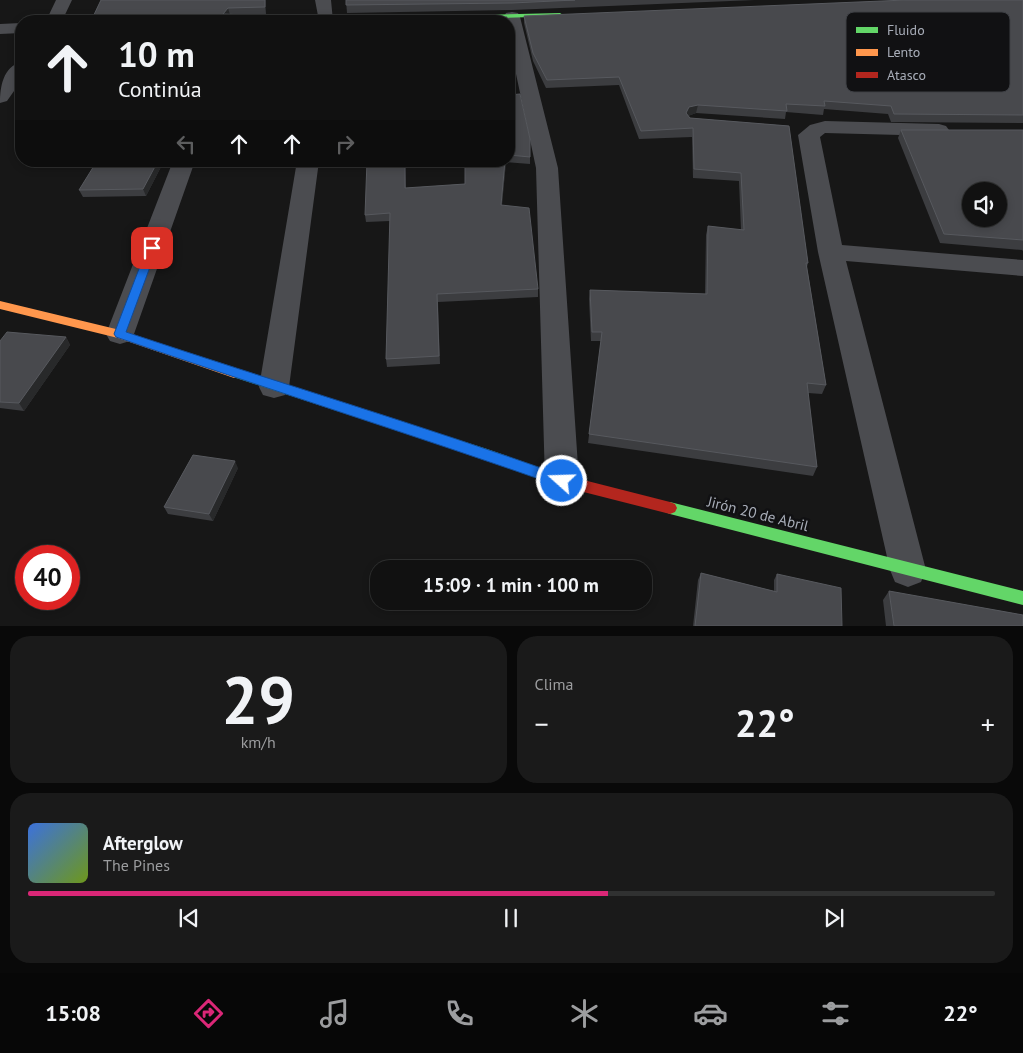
<!DOCTYPE html>
<html lang="es">
<head>
<meta charset="utf-8">
<style>
	:root { --surface:#111; --page:#1a1a1a; --text:#f1f3f6; --muted:#9c9d9f; --line:#303131; --accent:#db2777 }
	body { margin:0; font-family:"PT Sans",sans-serif; background:var(--page); color:var(--text); height:100vh; display:flex; flex-direction:column; font-size:19px; white-space:nowrap }
	* { box-sizing:border-box; margin:0 }
	p { font-size:16px; color:var(--muted) }
	.icon { flex:none; width:28px; height:28px; fill:none; stroke:currentColor; stroke-width:2; stroke-linecap:round; stroke-linejoin:round }
	.map { position:relative; height:626px; overflow:hidden }
	.side { display:flex; flex-direction:column; gap:10px; padding:10px; background:#090909; flex:1 }
	.side>* { flex:none }
	.hud { position:absolute; left:15px; top:15px; width:500px; height:152px; border-radius:20px; box-shadow:0 2px 8px #0003,0 0 0 1px var(--line); background:#111; color:var(--text); overflow:hidden }
	.controls { position:absolute; left:962px; top:182px; display:grid; gap:10px }
	.controls a { display:grid; place-items:center; width:45px; height:45px; border-radius:50%; background:var(--surface); box-shadow:0 2px 8px #0003,0 0 0 1px var(--line); font-size:25px }
	.speed { position:absolute; left:15px; top:545px; display:flex; gap:10px; font-size:25px; font-weight:700; text-align:center }
	.speed>* { display:grid; place-content:center; width:65px; height:65px; border-radius:50%; background:var(--surface); box-shadow:0 2px 8px #0003,0 0 0 1px var(--line); line-height:1 }
	.speed .limit { border:8px solid #d22; background:#fff; color:#111 }
	.pin { position:absolute; display:grid; place-items:center; width:42px; height:42px; color:#fff; margin:-21px; border-radius:10px; box-shadow:0 2px 8px #0006 }
	.me { position:absolute; width:55px; margin:-28px; rotate:290deg; stroke-linejoin:round; filter:drop-shadow(0 0 4px #0008) }
	.turn { display:flex; align-items:center; gap:18px; height:105px; padding:0 20px; font-size:22px }
	.turn .icon { width:65px; height:65px; stroke-width:2.5 }
	.turn b { display:block; font-size:35px; line-height:42px }
	.lanes { display:flex; align-items:center; height:48px; padding:0 20px; background:#0003; justify-content:center; gap:25px; direction:ltr }
	.lanes .off { opacity:.35 }
	.big { font-size:38px; font-weight:800; line-height:1.1 }
	.side .tile { flex:1; display:flex; flex-direction:column; justify-content:center; gap:8px; min-width:0; padding:0 18px; border-radius:20px; background:var(--page) }
	.side .dial { align-items:center; gap:0 }
	.dial b { font-size:65px; line-height:1 }
	.song { display:flex; align-items:center; gap:15px }
	.cover { width:60px; height:60px; border-radius:8px; background:linear-gradient(135deg,hsl(220 70% 55%),hsl(80 70% 35%)) }
	.played { height:5px; border-radius:2px; background:linear-gradient(90deg,var(--accent) 60%,var(--line) 60%) }
	.keys { display:flex; justify-content:space-around; direction:ltr }
	.heat { display:flex; justify-content:space-between; align-items:center; font-size:28px; direction:ltr }
	.side .tiles { flex:1; display:grid; gap:10px; grid-template-columns:1fr 1fr }
	.tile:last-child { grid-column:span 2 }
	.trip { position:absolute; left:370px; top:560px; width:282px; height:50px; border-radius:20px; background:var(--surface); box-shadow:0 2px 8px #0003,0 0 0 1px var(--line); font-weight:800; line-height:50px; text-align:center }
	.tab-bar { display:flex; height:80px; justify-content:space-around; align-items:center; background:#070707; color:var(--muted) }
	.tab-bar .icon { width:35px; height:35px }
	.tab-bar .active { color:var(--accent) }
	.tab-bar b { font-size:22px; color:var(--text) }
	.map>svg:first-child { display:block }
	.lines { fill:none; stroke-linecap:round; stroke-linejoin:round }
	.street { fill:#4b4c50; fill-rule:evenodd }
	.fast { fill:#63d668; fill-rule:evenodd }
	.slow { fill:#ff974d; fill-rule:evenodd }
	.jam { fill:#b3261e; fill-rule:evenodd }
	.wall { fill:#3c3d40 }
	.shaded-wall { fill:#28292a }
	.building { fill:#48494d; stroke:#57595e; fill-rule:evenodd }
	.route { fill:#1a73e8; stroke:#114b97 }
	.labels { text-anchor:middle; stroke-width:5; stroke-linejoin:round; paint-order:stroke }
	.near-street-label { font-size:15px; fill:#a8adb8; stroke:#111113 }
	.key { fill:#111113; stroke:#3e4045; stroke-width:1 }
	.key-label { font-size:14px; fill:#a8adb8 }
</style>
</head>
<body>
<div class="map">
<svg width="1023" height="626" viewBox="0 0 1023 626">
	<rect width="100%" height="100%" fill="#171717"/>
	<g class="lines">
		<path class="street" d="M 56,0 L 72,0 L 62,21 L 46,21 Z
			M 315,0 L 331,0 L 333,21 L 319,21 Z
			M 512,12 L 518,13 L 520,17 L 558,168 L 579,481 L 574,491 L 562,495 L 550,491 L 545,481 L 536,168 L 509,41 L 509,21 L 504,21 L 504,17 L 506,13 Z
			M 21,23 L 21,33 L 0,34 L 0,24 Z
			M 21,62 L 21,81 L 7,101 L 0,103 C 0,87 3,67 21,62 Z
			M 825,121 L 939,124 L 946,126 L 949,130 L 946,134 L 939,136 L 825,133 L 820,137 L 842,245 L 1023,260 L 1023,276 L 846,261 L 926,570 L 921,582 L 908,587 L 895,582 L 890,570 L 818,252 L 798,135 L 810,125 Z
			M 173,161 L 195,161 L 134,334 L 130,341 L 120,344 L 110,341 L 106,334 Z
			M 297,161 L 319,161 L 289,387 L 285,395 L 274,398 L 263,395 L 259,387 Z"/>
		<path class="fast" d="M 560,13 L 563,15 L 562,16 L 435,20 L 432,18 L 435,16 Z
			M 382,16 L 384,17 L 384,19 L 233,21 L 236,19 Z
			M 234,368 L 487,449 L 561,475 L 563,479 L 561,483 L 556,485 L 484,459 L 230,376 L 228,373 L 230,370 Z
			M 670,502 L 1023,591 L 1023,605 L 670,514 L 665,512 L 663,508 L 665,504 Z"/>
		<path class="slow" d="M 0,301 L 120,330 L 238,370 L 240,373 L 238,376 L 234,378 L 118,338 L 0,309 Z"/>
		<path class="jam" d="M 556,473 L 670,502 L 675,504 L 677,508 L 675,512 L 670,514 L 556,485 L 551,483 L 549,479 L 551,475 Z"/>
	</g>
	<path class="wall" d="M 101,0 L 266,0 L 266,14 L 236,15 L 265,16 L 266,21 L 91,21 Z
		M 346,0 L 755,0 L 512,10 L 347,13 Z
		M 1023,0 L 1023,123 L 891,122 L 888,114 L 824,109 L 823,115 L 786,112 L 785,119 L 696,113 L 688,116 L 690,118 L 789,126 L 808,263 L 807,267 L 826,385 L 822,394 L 808,393 L 817,467 L 813,476 L 588,443 L 601,341 L 591,341 L 589,299 L 590,290 L 705,294 L 706,235 L 708,226 L 741,230 L 739,181 L 693,178 L 692,137 L 639,139 L 619,85 L 546,88 L 533,61 L 524,23 L 524,16 Z
		M 509,95 L 530,139 L 530,164 L 506,162 L 502,205 L 538,289 L 538,297 L 438,302 L 440,364 L 387,367 L 386,359 L 390,221 L 366,222 L 365,215 L 405,161 L 406,188 L 465,184 L 465,161 L 509,161 Z
		M 901,130 L 1023,130 L 1023,251 L 1022,250 L 940,243 L 898,138 Z
		M 164,161 L 146,196 L 83,197 L 79,190 Z
		M 66,337 L 70,345 L 24,411 L 0,408 L 0,341 Z
		M 238,468 L 213,521 L 168,514 L 164,507 Z
		M 701,573 L 774,591 L 774,580 L 777,574 L 842,626 L 693,626 L 698,580 Z
		M 889,591 L 1023,626 L 886,626 L 883,600 Z"/>
	<path class="shaded-wall" d="M 265,0 L 266,0 L 266,14 L 265,7 Z
		M 228,8 L 230,15 L 223,14 Z
		M 698,105 L 696,113 L 688,116 L 686,113 L 689,107 Z
		M 158,161 L 164,161 L 146,196 L 143,189 Z
		M 505,161 L 506,161 L 501,212 L 501,205 Z
		M 66,337 L 70,345 L 24,411 L 19,403 Z
		M 235,461 L 238,468 L 213,521 L 209,514 Z"/>
	<path class="building" d="M 101,0 L 265,0 L 265,7 L 228,8 L 223,14 L 265,16 L 266,21 L 91,21 Z
		M 346,0 L 575,0 L 512,3 L 346,5 Z
		M 906,0 L 1023,0 L 1023,115 L 894,114 L 891,106 L 824,101 L 825,106 L 786,104 L 787,111 L 698,105 L 689,107 L 686,113 L 690,118 L 789,126 L 808,263 L 806,263 L 826,385 L 807,383 L 817,467 L 589,434 L 602,332 L 592,332 L 590,290 L 707,294 L 708,226 L 744,230 L 741,173 L 694,169 L 693,128 L 641,131 L 619,77 L 547,80 L 533,53 L 524,16 Z
		M 346,17 L 507,17 L 507,21 L 346,21 Z
		M 520,94 L 530,139 L 530,157 L 509,155 L 509,95 Z
		M 901,130 L 1023,130 L 1023,240 L 944,234 ZM 971,191 L 999,191 L 999,219 L 971,219 Z
		M 97,161 L 158,161 L 143,189 L 79,190 Z
		M 367,161 L 405,161 L 405,188 L 465,184 L 465,161 L 505,161 L 501,205 L 529,208 L 538,289 L 437,294 L 439,356 L 386,359 L 390,213 L 365,215 Z
		M 7,332 L 66,337 L 19,403 L 0,402 L 0,341 Z
		M 193,455 L 235,461 L 209,514 L 164,507 Z
		M 701,573 L 777,592 L 777,574 L 841,588 L 842,626 L 695,626 Z
		M 889,591 L 1023,615 L 1023,626 L 894,626 Z"/>
	<path class="route" d="M 152,244 L 157,248 L 126,332 C 273,381 421,425 567,477 L 569,481 L 567,485 L 562,487 C 414,435 264,388 116,337 L 114,334 L 147,248 Z"/>
	<g class="labels">
		<g class="near-street-label">
			<text transform="translate(758 514) rotate(14)" y="5">Jirón 20 de Abril</text>
		</g>
	</g>
	<rect x="846" y="12" width="164" height="80" rx="8" class="key"/>
	<rect x="856" y="27" width="22" height="6" fill="#63d668"/>
	<rect x="856" y="49" width="22" height="7" fill="#ff974d"/>
	<rect x="856" y="72" width="22" height="6" fill="#b3261e"/>
	<g class="key-label">
		<text x="887" y="35">Fluido</text>
		<text x="887" y="57">Lento</text>
		<text x="887" y="80">Atasco</text>
	</g>
</svg>
<div class="controls">
<a><svg class="icon" aria-label="sound" viewBox="0 0 24 24"><path d="M4 9h4l5-4v14l-5-4H4zM17 9q2 3 0 6"/></svg></a>
</div>
<div class="speed"><div class="limit">40</div></div>
<div class="pin" style="left:152px;top:248px;background:#d93025"><svg class="icon" aria-label="arrive" viewBox="0 0 24 24"><path d="M6 21V4h12l-3 4 3 4H6"/></svg></div>
<svg class="me" style="left:562px;top:481px" viewBox="-20 -20 40 40"><circle r="17" fill="#1a73e8" stroke="#fff" stroke-width="3"/><path d="M0-11L8 9 0 5-8 9z" fill="#fff"/></svg>
<div class="trip">15:09 · 1 min · 100 m</div>
<div class="hud">
<div class="turn"><svg class="icon" aria-label="ahead" viewBox="0 0 24 24"><path d="M12 20V5M6 11l6-6 6 6"/></svg><div><b>10 m</b>Continúa</div></div>
<div class="lanes"><svg class="icon off" aria-label="left" viewBox="0 0 24 24"><path d="M17 20v-9H6M10 6l-5 5 5 5"/></svg><svg class="icon" aria-label="ahead" viewBox="0 0 24 24"><path d="M12 20V5M6 11l6-6 6 6"/></svg><svg class="icon" aria-label="ahead" viewBox="0 0 24 24"><path d="M12 20V5M6 11l6-6 6 6"/></svg><svg class="icon off" aria-label="right" viewBox="0 0 24 24"><path d="M7 20v-9h11M14 6l5 5-5 5"/></svg></div>
</div>
</div>
<section class="side">
<div class="tiles">
<div class="tile dial"><b>29</b><p>km/h</p></div>
<div class="tile"><p>Clima</p>
<div class="heat"><a>−</a><b class="big">22°</b><a>+</a></div>
</div>
<div class="tile">
<div class="song"><i class="cover"></i><div><b>Afterglow</b><p>The Pines</p></div></div>
<div class="played"></div>
<div class="keys"><svg class="icon" aria-label="previous" viewBox="0 0 24 24"><path d="M18 5L8 12l10 7zM5 5v14"/></svg><svg class="icon" aria-label="pause" viewBox="0 0 24 24"><path d="M8 5v14M16 5v14"/></svg><svg class="icon" aria-label="next" viewBox="0 0 24 24"><path d="M6 5l10 7-10 7zM19 5v14"/></svg></div>
</div>
</div>
</section>
<nav class="tab-bar">
<b>15:08</b>
<svg class="icon active" aria-label="directions" viewBox="0 0 24 24"><path d="M12 3l9 9-9 9-9-9zM9 14v-3h6M13 9l2 2-2 2"/></svg>
<svg class="icon" aria-label="music" viewBox="0 0 24 24"><path d="M9 18V5l10-2v13"/><circle cx="6" cy="18" r="3"/><circle cx="16" cy="16" r="3"/></svg>
<svg class="icon" aria-label="phone" viewBox="0 0 24 24"><path d="M5 4h4l2 5-3 2q2 4 5 5l2-3 5 2v4C11 20 4 13 5 4z"/></svg>
<svg class="icon" aria-label="climate" viewBox="0 0 24 24"><path d="M12 3v18M4 7l16 10M4 17L20 7"/></svg>
<svg class="icon" aria-label="car" viewBox="0 0 24 24"><path d="M5 17H2v-5l4-1 3-4h7l3 4 3 1v5h-3M9 17h6M6 11h13"/><circle cx="7" cy="17" r="2"/><circle cx="17" cy="17" r="2"/></svg>
<svg class="icon" aria-label="filters" viewBox="0 0 24 24"><path d="M4 7h16M4 17h16"/><circle cx="9" cy="7" r="2"/><circle cx="15" cy="17" r="2"/></svg>
<b>22°</b>
</nav>
</body>
</html>
